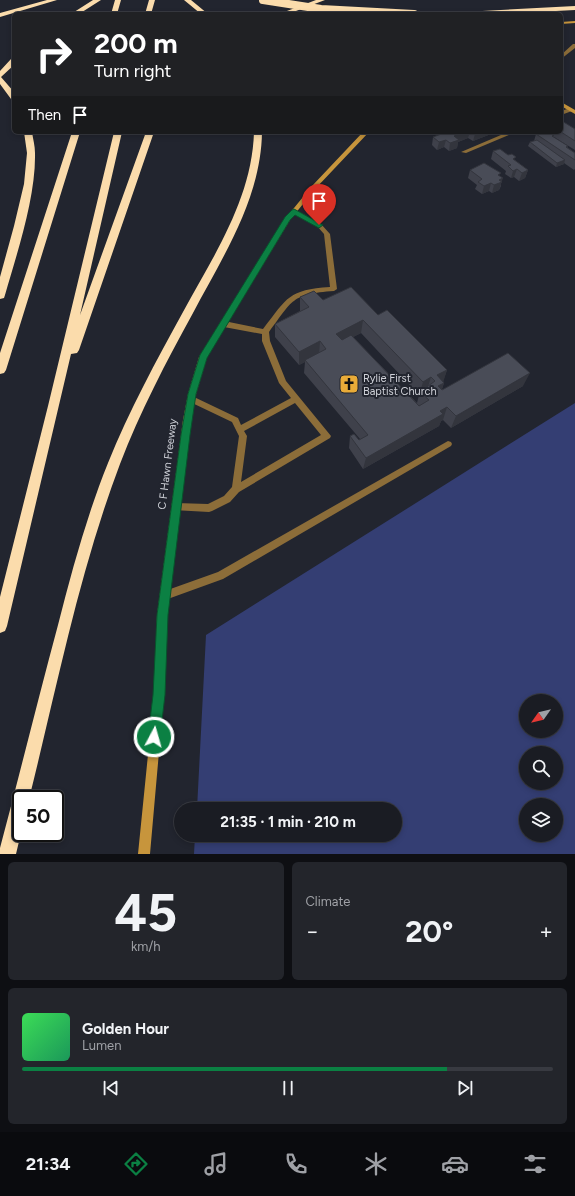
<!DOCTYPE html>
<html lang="en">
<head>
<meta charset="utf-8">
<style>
	:root { --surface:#1a1c23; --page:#23252b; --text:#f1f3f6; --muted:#9fa1a6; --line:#383a41; --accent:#0b8043 }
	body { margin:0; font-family:Figtree,sans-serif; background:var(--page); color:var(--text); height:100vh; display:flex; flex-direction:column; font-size:15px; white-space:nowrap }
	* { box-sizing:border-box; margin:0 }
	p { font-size:13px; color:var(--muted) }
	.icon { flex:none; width:22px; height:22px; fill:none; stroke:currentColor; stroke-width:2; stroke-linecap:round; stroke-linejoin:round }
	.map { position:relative; height:854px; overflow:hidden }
	.sheet { display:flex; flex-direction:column; gap:8px; padding:8px; background:#0e0f13; flex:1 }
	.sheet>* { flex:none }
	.banner { position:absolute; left:12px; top:12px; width:551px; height:122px; border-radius:6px; box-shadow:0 2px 6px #0003,0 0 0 1px var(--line); background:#202124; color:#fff; overflow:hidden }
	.needle { width:26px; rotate:236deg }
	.controls { position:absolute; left:519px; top:694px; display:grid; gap:8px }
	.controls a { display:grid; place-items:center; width:44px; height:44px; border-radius:50%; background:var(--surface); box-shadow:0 2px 6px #0003,0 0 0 1px var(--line); font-size:20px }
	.speed { position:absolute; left:12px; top:790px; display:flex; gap:8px; font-size:20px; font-weight:700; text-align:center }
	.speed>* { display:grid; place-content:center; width:52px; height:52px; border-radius:50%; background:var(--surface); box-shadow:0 2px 6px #0003,0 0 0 1px var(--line); line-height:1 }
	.speed .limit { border:2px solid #111; border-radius:6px; background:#fff; color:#111 }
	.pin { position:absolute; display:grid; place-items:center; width:34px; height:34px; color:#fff; margin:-41px -17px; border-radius:50% 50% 50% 0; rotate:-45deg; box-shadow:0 0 4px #0007 }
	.pin .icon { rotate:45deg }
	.me { position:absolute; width:44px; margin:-22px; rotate:6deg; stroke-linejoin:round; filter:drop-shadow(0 0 3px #0008) }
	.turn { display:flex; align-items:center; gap:14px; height:84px; padding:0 16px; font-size:18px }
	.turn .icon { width:52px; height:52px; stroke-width:2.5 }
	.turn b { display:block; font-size:28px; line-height:34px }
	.then { display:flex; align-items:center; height:38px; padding:0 16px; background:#0003; gap:8px; font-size:15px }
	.big { font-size:30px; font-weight:700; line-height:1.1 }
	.sheet .tile { flex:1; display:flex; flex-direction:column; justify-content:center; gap:6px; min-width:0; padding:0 14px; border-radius:6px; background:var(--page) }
	.sheet .dial { align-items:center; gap:0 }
	.dial b { font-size:52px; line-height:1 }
	.song { display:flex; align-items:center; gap:12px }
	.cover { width:48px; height:48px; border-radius:6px; background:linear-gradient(135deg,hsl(130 70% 55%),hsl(150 70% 35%)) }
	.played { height:4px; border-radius:2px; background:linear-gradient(90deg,var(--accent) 80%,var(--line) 80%) }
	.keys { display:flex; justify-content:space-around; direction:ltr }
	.heat { display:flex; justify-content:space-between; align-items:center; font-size:22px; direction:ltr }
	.sheet .tiles { flex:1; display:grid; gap:8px; grid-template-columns:1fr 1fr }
	.tile:last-child { grid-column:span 2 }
	.trip { position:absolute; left:174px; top:802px; width:228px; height:40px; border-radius:20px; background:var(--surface); box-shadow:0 2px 6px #0003,0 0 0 1px var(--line); font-weight:700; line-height:40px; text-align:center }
	.dock { display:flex; height:64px; justify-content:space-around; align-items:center; background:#0a0b0e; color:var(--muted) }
	.dock .icon { width:28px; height:28px }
	.dock .active { color:var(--accent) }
	.dock b { font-size:18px; color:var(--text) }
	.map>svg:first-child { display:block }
	.green { fill:#343e73; fill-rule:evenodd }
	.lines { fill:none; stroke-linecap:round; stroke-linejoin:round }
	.lane { fill:#8c6d39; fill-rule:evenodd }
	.secondary { fill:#c7953c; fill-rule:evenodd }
	.highway { fill:#fbdcac; fill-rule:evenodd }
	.highway-bridge { stroke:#fbdcac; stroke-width:8 }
	.wall { fill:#3f414b; fill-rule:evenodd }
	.shaded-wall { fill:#33353d }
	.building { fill:#494c57; stroke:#33353d; fill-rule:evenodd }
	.route { fill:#0b8043; stroke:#07532c }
	.labels { text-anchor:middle; stroke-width:4; stroke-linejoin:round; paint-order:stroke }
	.poi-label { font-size:11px; fill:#d0d2d9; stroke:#22252f; text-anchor:start }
	.street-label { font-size:11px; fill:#d0d2d9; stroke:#22252f }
</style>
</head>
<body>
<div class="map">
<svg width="575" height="854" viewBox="0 0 575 854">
	<rect width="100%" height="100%" fill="#22252f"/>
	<path class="green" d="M 575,403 L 575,854 L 194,854 L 195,835 L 395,835 L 395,809 L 197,809 L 206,635 ZM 526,701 L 556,701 L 556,731 L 526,731 ZM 526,753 L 556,753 L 556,783 L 526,783 ZM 526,805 L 556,805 L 556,835 L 526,835 Z"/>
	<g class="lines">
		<path class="lane" d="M 573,44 L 575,44 L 575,48 L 561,59 L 561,55 Z
			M 570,108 L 572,109 L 572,111 L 561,115 L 561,111 Z
			M 508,132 L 516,132 L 466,153 L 461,152 Z
			M 294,209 L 321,224 L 330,234 L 337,289 L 334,291 C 291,294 293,300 269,332 L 270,341 L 286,381 L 331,436 L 330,438 L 239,492 L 230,502 L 212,511 L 209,512 L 173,510 L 172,507 L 173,504 L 176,503 L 208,504 L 224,496 L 232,487 L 239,436 L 232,422 L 188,401 L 187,399 L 188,397 L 194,397 L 238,418 L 241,425 L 291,398 L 279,383 L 262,341 L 262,334 L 224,327 L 220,324 L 224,321 L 263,329 C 288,297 288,290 330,287 L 324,234 L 317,226 L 292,212 L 292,210 ZM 295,403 L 321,435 L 241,482 L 247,436 L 244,431 Z
			M 448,441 L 451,442 L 452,444 L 451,446 L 223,579 L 165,600 L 162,598 L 160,595 L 162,592 L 218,572 Z"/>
		<path class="secondary" d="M 575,21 L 575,23 L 561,24 L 561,22 Z
			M 561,102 L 575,110 L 575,114 L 561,106 Z
			M 363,132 L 369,132 L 316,188 L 290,220 L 207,357 L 196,394 L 191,420 L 167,615 L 164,695 L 150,854 L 138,854 L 154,695 L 157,615 L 183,420 L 188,394 L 199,357 L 285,219 L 312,186 Z"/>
		<path class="highway" d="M 47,0 L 57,0 L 0,17 L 0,13 Z
			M 93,0 L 101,0 L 79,14 L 71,14 Z
			M 115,0 L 121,0 L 117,14 L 111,14 Z
			M 149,0 L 155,0 L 151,14 L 145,14 Z
			M 184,0 L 191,0 L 208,14 L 201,14 Z
			M 316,0 L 325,0 L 288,14 L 279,14 Z
			M 575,6 L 575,10 L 501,14 L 461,14 L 464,12 Z
			M 11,59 L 14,59 L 14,65 L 1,77 L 14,92 L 14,99 L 11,99 L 0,84 L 0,71 Z
			M 24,132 L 32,132 C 33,139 35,146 35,153 C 36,197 17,253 5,295 L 4,298 L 0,299 L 0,277 L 14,226 L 24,184 L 27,153 Z
			M 72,132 L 80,132 L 6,370 L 4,373 L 0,374 L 0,353 Z
			M 114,132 L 122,132 L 80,315 L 146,132 L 154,132 L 79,350 L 77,353 L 71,354 L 7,626 L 5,631 L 0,633 L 0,597 L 48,406 Z
			M 254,132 L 262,132 C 261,199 223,256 193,313 C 166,362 140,412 120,464 C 79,572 57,687 29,799 L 21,799 L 21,833 L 16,854 L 0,854 L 0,848 C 20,773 38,699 58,625 C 72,570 87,515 108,463 C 129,411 156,361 183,312 C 214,255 252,199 254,132 Z"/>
		<path class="highway-bridge" d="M 263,0 L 321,9 L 414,14"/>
	</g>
	<path class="wall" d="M 575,129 L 575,150 L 554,137 L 575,153 L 575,169 L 574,170 L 564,163 L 564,164 L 556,167 L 528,146 L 530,142 L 534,141 L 536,134 L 541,132 L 561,132 Z
		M 444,132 L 491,132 L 491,134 L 473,141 L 468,138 L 458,142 L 457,148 L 449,151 L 444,147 L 437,150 L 432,145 L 433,137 L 445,133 Z
		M 493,151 L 508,155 L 528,170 L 525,178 L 519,181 L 514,177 L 511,178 L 505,174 L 506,171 L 491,159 Z
		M 470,170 L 500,177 L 501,186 L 499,190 L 492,193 L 489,191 L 482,194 L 475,189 L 477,185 L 468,178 Z
		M 300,297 L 323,300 L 378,315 L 447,370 L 443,381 L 444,383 L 442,389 L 523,386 L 451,428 L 443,420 L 441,421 L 439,426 L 363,469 L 349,448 L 350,436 L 359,440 L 360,439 L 304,373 L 305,362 L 299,365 L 275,337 L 275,324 L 300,311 ZM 361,333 L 419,395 L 417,403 L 353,337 Z"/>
	<path class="shaded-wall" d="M 465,132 L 470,132 L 468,138 L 458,142 L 457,148 L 449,151 L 450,143 L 454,136 Z
		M 479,132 L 491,132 L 491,134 L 473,141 L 475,134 Z
		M 446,140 L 444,147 L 437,150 L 439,142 Z
		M 565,160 L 564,164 L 556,167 L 557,163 Z
		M 517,169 L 514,177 L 511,178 L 513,171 Z
		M 528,170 L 525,178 L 519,181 L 522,173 Z
		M 503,178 L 499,190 L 492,193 L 494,185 L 499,180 Z
		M 491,183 L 489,191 L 482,194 L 484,186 Z
		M 363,320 L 361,333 L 334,347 L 336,334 Z
		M 320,341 L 319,355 L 305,360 L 305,362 L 299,365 L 299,352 Z
		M 447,370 L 443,383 L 437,375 Z
		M 530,373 L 523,386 L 451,428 L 456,416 Z
		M 431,377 L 427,390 L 420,392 L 419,395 L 423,382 Z
		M 444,383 L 440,395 L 438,386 Z
		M 447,407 L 443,420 L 441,421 L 439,426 L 363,469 L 366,458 Z"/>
	<path class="building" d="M 562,121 L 575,129 L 575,141 L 561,132 L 561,122 Z
		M 447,132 L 465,132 L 454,136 L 459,140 L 450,143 L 446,140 L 439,142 L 433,137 Z
		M 541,132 L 550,132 L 554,135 L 552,136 L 568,146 L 566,147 L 575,153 L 575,160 L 536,134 Z
		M 537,140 L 565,160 L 557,163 L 530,142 Z
		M 500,149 L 508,155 L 512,154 L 516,157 L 513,159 L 528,170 L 522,173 L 517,169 L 513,171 L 508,166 L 511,165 L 493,151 Z
		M 484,163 L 501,173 L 498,175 L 503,178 L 499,180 L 502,182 L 494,185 L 491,183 L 484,186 L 478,182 L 482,179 L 470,170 Z
		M 351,287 L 378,315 L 387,310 L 447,370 L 437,375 L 444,383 L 438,386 L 442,390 L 508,353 L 530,373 L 456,416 L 447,407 L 440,411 L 443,414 L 366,458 L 350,436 L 354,434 L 359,440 L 368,435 L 305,360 L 326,349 L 320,341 L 299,352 L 275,324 L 309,307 L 300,297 L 314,291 L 323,300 ZM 363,320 L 423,382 L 431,377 L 435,381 L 420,392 L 429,400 L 419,406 L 351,335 L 342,340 L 336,334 Z"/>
	<path class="route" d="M 294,209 L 323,225 L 319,228 L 317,227 L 295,215 L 290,220 L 207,358 L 196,394 L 190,435 L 168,615 L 165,695 L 160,737 L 158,741 L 154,743 L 150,741 L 148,737 L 153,695 L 157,615 L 181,435 L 188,394 L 200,355 L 285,217 L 292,210 Z"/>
	<defs>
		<g id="church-square" transform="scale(1)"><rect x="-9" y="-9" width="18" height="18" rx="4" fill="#e9ab38" stroke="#22252f"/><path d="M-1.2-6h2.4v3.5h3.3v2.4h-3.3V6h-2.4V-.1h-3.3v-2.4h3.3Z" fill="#111"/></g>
	</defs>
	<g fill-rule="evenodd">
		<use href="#church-square" x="349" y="384"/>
	</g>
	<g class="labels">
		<g class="poi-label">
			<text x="363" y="382">Rylie First<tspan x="363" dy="13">Baptist Church</tspan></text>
		</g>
		<g class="street-label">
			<text transform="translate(167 464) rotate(-83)" y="4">C F Hawn Freeway</text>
		</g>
	</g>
</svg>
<div class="controls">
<a><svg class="needle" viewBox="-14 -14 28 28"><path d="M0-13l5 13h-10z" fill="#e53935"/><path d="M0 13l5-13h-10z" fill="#9fa1a6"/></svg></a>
<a><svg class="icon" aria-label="search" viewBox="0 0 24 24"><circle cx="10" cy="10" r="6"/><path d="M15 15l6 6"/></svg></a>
<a><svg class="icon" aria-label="layers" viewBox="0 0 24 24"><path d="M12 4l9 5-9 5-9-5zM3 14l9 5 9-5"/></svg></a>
</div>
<div class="speed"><div class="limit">50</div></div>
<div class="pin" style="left:319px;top:225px;background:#d93025"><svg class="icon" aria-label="arrive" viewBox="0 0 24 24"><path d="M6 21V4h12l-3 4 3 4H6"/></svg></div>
<svg class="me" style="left:154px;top:737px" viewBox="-20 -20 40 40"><circle r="17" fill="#0b8043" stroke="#fff" stroke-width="3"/><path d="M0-11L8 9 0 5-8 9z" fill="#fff"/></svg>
<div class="trip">21:35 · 1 min · 210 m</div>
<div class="banner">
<div class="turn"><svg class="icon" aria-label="right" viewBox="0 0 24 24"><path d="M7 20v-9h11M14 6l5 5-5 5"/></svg><div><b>200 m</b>Turn right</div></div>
<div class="then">Then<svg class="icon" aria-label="arrive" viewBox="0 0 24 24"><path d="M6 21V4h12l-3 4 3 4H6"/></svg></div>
</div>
</div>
<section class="sheet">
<div class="tiles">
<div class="tile dial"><b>45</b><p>km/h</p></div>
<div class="tile"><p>Climate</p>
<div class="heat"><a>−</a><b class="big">20°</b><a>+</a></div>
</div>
<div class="tile">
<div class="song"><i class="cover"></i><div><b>Golden Hour</b><p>Lumen</p></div></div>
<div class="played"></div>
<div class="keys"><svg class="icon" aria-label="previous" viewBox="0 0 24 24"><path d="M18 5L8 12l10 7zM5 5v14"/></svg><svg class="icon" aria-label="pause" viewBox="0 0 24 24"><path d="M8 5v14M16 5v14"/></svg><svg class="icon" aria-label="next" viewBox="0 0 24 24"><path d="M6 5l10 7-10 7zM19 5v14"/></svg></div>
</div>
</div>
</section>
<nav class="dock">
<b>21:34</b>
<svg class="icon active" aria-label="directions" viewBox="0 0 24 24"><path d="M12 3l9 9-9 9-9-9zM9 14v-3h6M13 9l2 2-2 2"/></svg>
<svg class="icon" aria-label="music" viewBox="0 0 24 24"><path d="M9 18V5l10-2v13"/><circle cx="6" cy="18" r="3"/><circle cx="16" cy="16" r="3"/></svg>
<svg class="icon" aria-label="phone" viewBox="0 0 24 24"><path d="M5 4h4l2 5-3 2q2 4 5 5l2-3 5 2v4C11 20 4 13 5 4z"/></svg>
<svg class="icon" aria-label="climate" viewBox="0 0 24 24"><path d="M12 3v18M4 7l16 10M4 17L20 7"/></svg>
<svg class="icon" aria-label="car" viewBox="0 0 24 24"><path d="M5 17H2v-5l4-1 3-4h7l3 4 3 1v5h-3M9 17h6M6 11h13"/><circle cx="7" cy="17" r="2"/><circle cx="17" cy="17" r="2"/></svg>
<svg class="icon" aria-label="filters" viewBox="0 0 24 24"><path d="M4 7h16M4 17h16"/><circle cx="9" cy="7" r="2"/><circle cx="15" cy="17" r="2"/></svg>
</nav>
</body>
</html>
